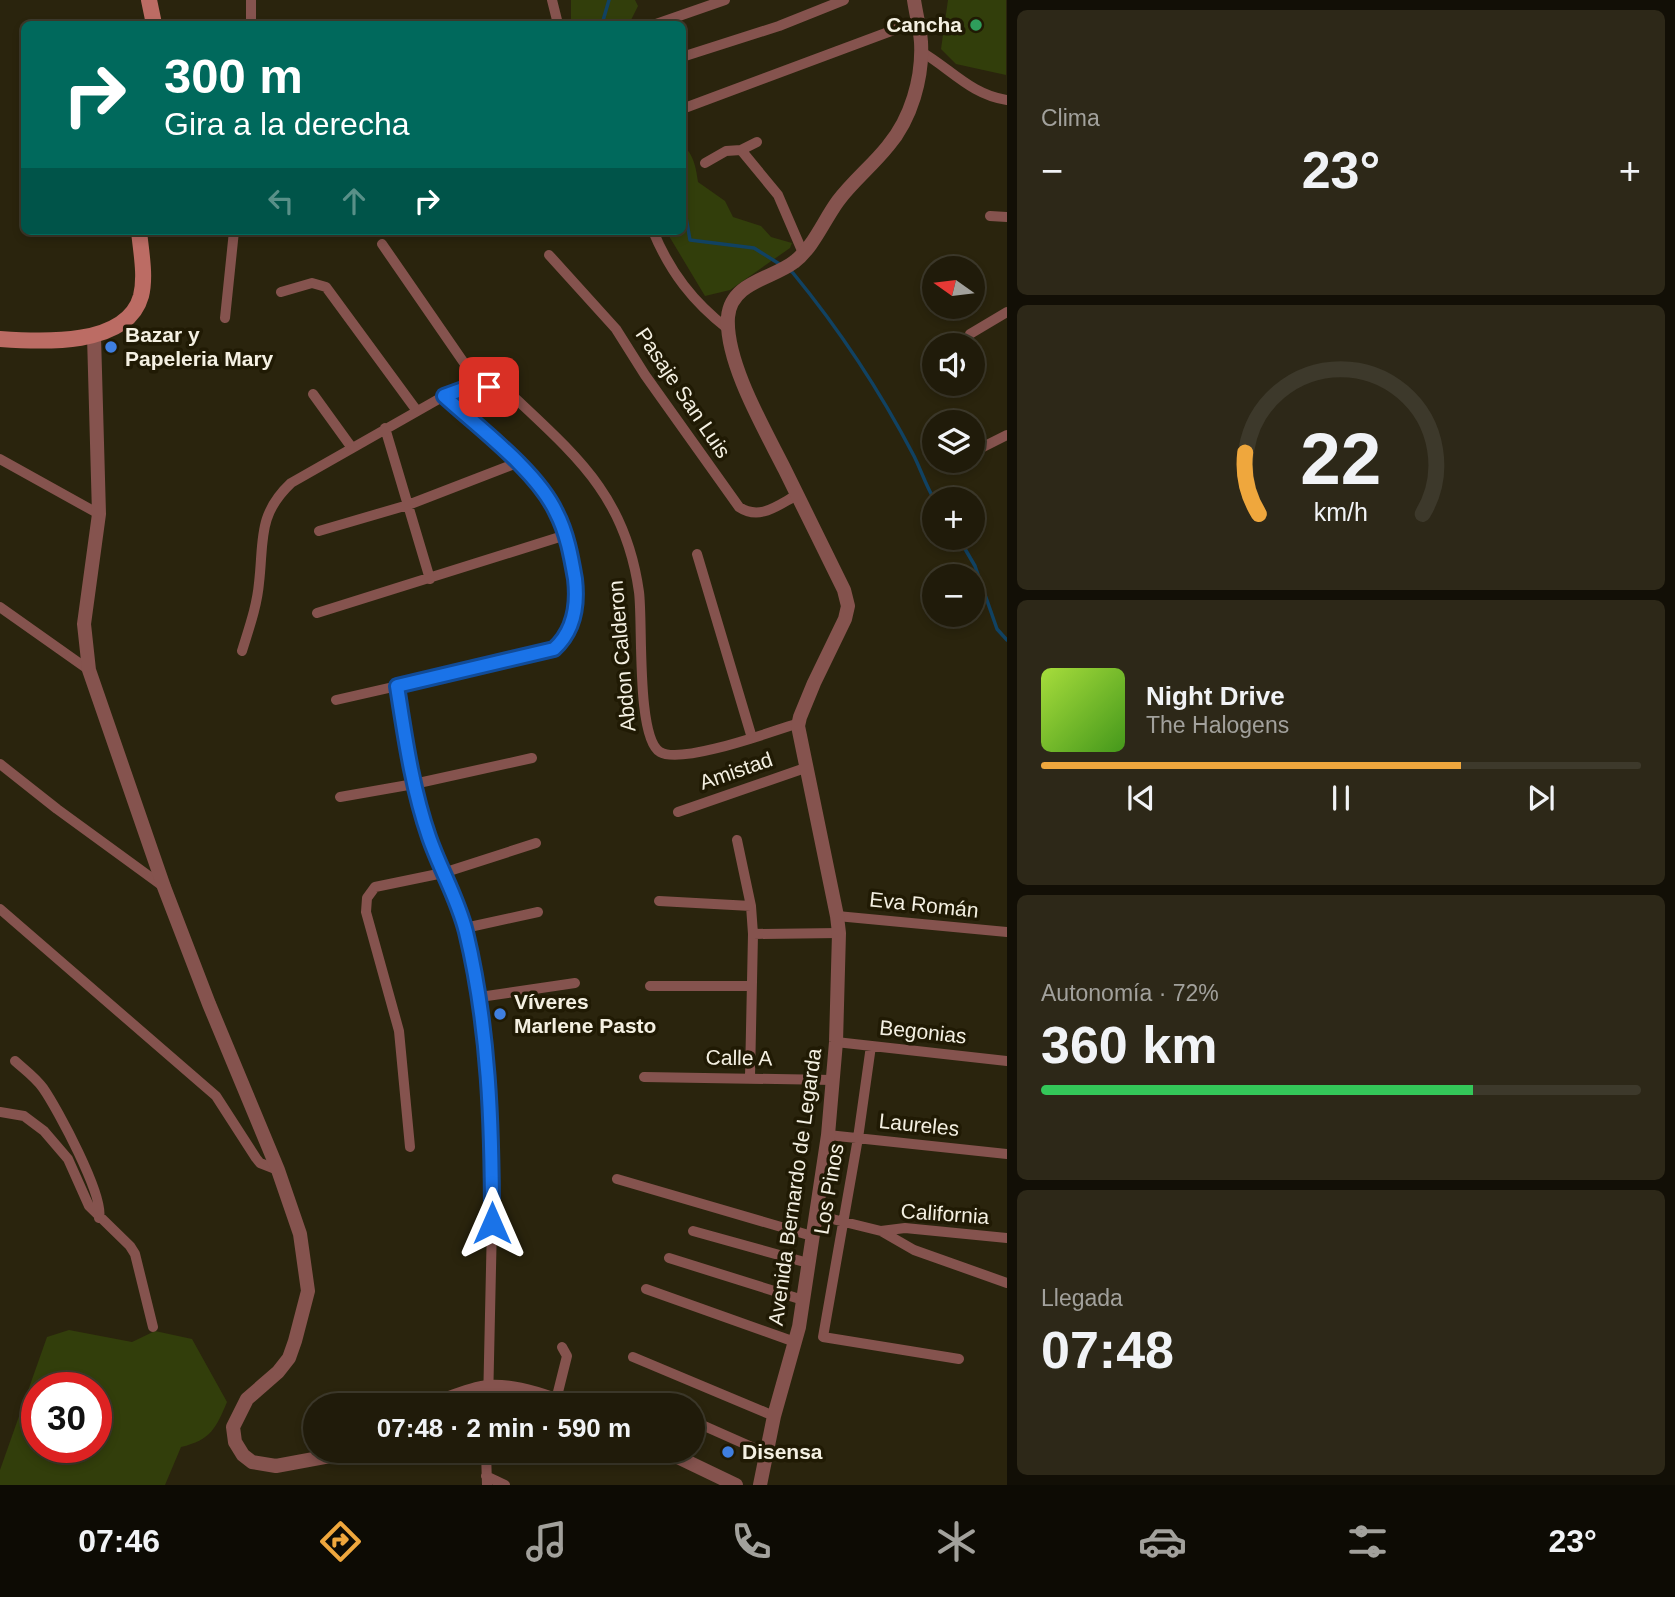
<!DOCTYPE html>
<html lang="es">
<head>
<meta charset="utf-8">
<style>
	:root { --surface:#201b0a; --page:#2d2818; --text:#f1f3f6; --muted:#a2a19c; --line:#3d392b; --accent:#efa73d }
	body { margin:0; font-family:Arial,sans-serif; background:var(--page); color:var(--text); height:100vh; display:flex; flex-direction:column; font-size:26px; white-space:nowrap }
	* { box-sizing:border-box; margin:0 }
	p { font-size:23px; color:var(--muted) }
	.icon { flex:none; width:38px; height:38px; fill:none; stroke:currentColor; stroke-width:2; stroke-linecap:round; stroke-linejoin:round }
	.map { position:relative; flex:1; overflow:hidden }
	.sheet { display:flex; flex-direction:column; gap:10px; padding:10px; background:#120f06; width:668px }
	.sheet>* { flex:none }
	.hud { position:absolute; left:21px; top:21px; width:665px; height:214px; border-radius:10px; box-shadow:0 4px 10px #0003,0 0 0 2px var(--line); background:#00695c; color:#fff; overflow:hidden }
	.needle { width:46px; rotate:284deg }
	.fabs { position:absolute; left:922px; top:256px; display:grid; gap:14px }
	.fabs a { display:grid; place-items:center; width:63px; height:63px; border-radius:50%; background:var(--surface); box-shadow:0 4px 10px #0003,0 0 0 2px var(--line); font-size:35px }
	.speed { position:absolute; left:21px; top:1372px; display:flex; gap:14px; font-size:35px; font-weight:700; text-align:center }
	.speed>* { display:grid; place-content:center; width:91px; height:91px; border-radius:50%; background:var(--surface); box-shadow:0 4px 10px #0003,0 0 0 2px var(--line); line-height:1 }
	.speed .limit { border:10px solid #d22; background:#fff; color:#111 }
	.pin { position:absolute; display:grid; place-items:center; width:60px; height:60px; color:#fff; margin:-30px; border-radius:14px; box-shadow:0 4px 10px #0006 }
	.me { position:absolute; width:77px; margin:-38px; rotate:0deg; stroke-linejoin:round; filter:drop-shadow(0 0 5px #0008) }
	.turn { display:flex; align-items:center; gap:24px; height:147px; padding:0 28px; font-size:32px }
	.turn .icon { width:91px; height:91px; stroke-width:2.5 }
	.turn b { display:block; font-size:49px; line-height:60px }
	.lanes { display:flex; align-items:center; height:66px; padding:0 28px; background:#0003; justify-content:center; gap:35px; direction:ltr }
	.lanes .off { opacity:.35 }
	.big { font-size:52px; font-weight:600; line-height:1.1 }
	.sheet .widget { flex:1; display:flex; flex-direction:column; justify-content:center; gap:10px; min-width:0; padding:0 24px; border-radius:10px; background:var(--page) }
	.sheet .dial { align-items:center; gap:0 }
	.dial svg { height:182px; overflow:visible; fill:none; stroke:var(--line); stroke-width:7; stroke-linecap:round; text-anchor:middle }
	.dial text { fill:var(--text); stroke:none }
	.song { display:flex; align-items:center; gap:21px }
	.cover { width:84px; height:84px; border-radius:10px; background:linear-gradient(135deg,hsl(80 70% 55%),hsl(100 70% 35%)) }
	.played { height:7px; border-radius:4px; background:linear-gradient(90deg,var(--accent) 70%,var(--line) 70%) }
	.keys { display:flex; justify-content:space-around; direction:ltr }
	.heat { display:flex; justify-content:space-between; align-items:center; font-size:38px; direction:ltr }
	.charge { height:10px; border-radius:5px; background:linear-gradient(90deg,#34c759 72%,var(--line) 0) }
	.trip { position:absolute; left:303px; top:1393px; width:402px; height:70px; border-radius:35px; background:var(--surface); box-shadow:0 4px 10px #0003,0 0 0 2px var(--line); font-weight:600; line-height:70px; text-align:center }
	.tabs { display:flex; height:112px; justify-content:space-around; align-items:center; background:#0d0b04; color:var(--muted) }
	.tabs .icon { width:49px; height:49px }
	.tabs .on { color:var(--accent) }
	.tabs b { font-size:32px; color:var(--text) }
	main { display:flex; flex:1; min-height:0 }
	.map>svg:first-child { display:block }
	.green { fill:#323e0b; fill-rule:evenodd }
	.lines { fill:none; stroke-linecap:round; stroke-linejoin:round }
	.stream { stroke:#114262; stroke-width:3.5 }
	.minor { stroke:#85534e; stroke-width:10 }
	.tertiary { stroke:#85534e; stroke-width:14 }
	.secondary { stroke:#bc6c64; stroke-width:16 }
	.route-casing { stroke:#114b97; stroke-width:18 }
	.route { stroke:#1a73e8; stroke-width:12 }
	.leisure-dot { fill:#2e9e5b; stroke:#201a04; stroke-width:2.5 }
	.shop-dot { fill:#3f7fe0; stroke:#201a04; stroke-width:2.5 }
	.labels { text-anchor:middle; stroke-width:7; stroke-linejoin:round; paint-order:stroke }
	.poi-label { font-size:21px; font-weight:bold; fill:#f4f0e2; stroke:#201a04; text-anchor:start }
	.street-label { font-size:21px; fill:#f4f0e2; stroke:#201a04 }
</style>
</head>
<body>
<main>
<div class="map">
<svg width="1007" height="1485" viewBox="0 0 1007 1485">
	<rect width="100%" height="100%" fill="#2a240d"/>
	<path class="green" d="M 635,0 L 638,6 L 629,24 L 571,24 L 571,0 Z
		M 948,0 L 1006,0 L 1006,75 L 956,64 L 941,49 Z
		M 683,145 C 694,155 696,168 698,182 L 725,201 L 733,217 L 761,226 L 771,237 L 792,243 L 790,248 L 730,290 L 705,296 L 666,231 L 682,231 Z
		M 69,1330 L 132,1342 L 155,1331 L 192,1339 L 227,1402 C 216,1428 211,1440 181,1447 L 165,1485 L 0,1485 L 0,1470 L 47,1337 ZM 37,1388 L 96,1388 L 96,1447 L 37,1447 Z"/>
	<g class="lines">
		<path class="stream" d="M 602,24 L 609,0
			M 682,194 L 690,240 L 754,248 L 781,265
			M 788,269 L 793,273 C 839,329 880,391 914,456 C 921,470 926,486 934,499
			M 958,537 L 975,566 L 997,629 L 1007,640"/>
		<path class="minor" d="M 552,0 L 558,24
			M 251,24 L 251,0
			M 656,24 L 725,0
			M 920,51 C 950,68 971,95 1007,100
			M 682,57 L 779,26 L 844,0
			M 682,109 L 918,21
			M 741,150 L 778,195 L 803,253
			M 705,163 L 726,151 L 741,150 L 757,142
			M 990,216 L 1007,217
			M 653,231 C 670,272 693,302 728,329
			M 382,244 L 480,386
			M 549,255 L 616,329 L 645,375 L 739,507 C 760,521 778,505 797,495
			M 281,292 L 312,283 L 326,287 L 417,411
			M 225,318 L 234,231
			M 970,334 L 1007,312
			M 313,394 L 352,448
			M 385,428 L 430,579
			M 973,452 L 1007,435
			M 0,459 L 99,514
			M 319,531 L 408,505 L 517,463
			M 697,554 L 752,738
			M 0,607 L 89,670
			M 317,613 L 566,535
			M 242,651 C 249,628 257,606 259,583 C 264,541 257,515 291,483 L 444,396 C 473,385 488,382 516,399 C 580,459 626,499 639,592 C 643,622 636,738 660,752 C 681,765 773,731 799,723
			M 397,686 L 414,784 L 429,838 L 465,928 L 480,997 L 492,1119 L 492,1223 L 488,1405
			M 336,700 L 542,653 C 563,645 572,630 575,609 C 577,594 575,580 573,566 C 570,548 565,527 556,510 C 534,469 478,427 444,396
			M 0,764 L 57,809 L 164,887
			M 340,797 L 414,784 L 532,758
			M 678,812 L 808,767
			M 737,840 L 751,906 L 753,934 L 750,1077
			M 659,901 L 751,906
			M 0,909 L 216,1096 L 256,1158 L 260,1163 L 278,1170
			M 837,916 L 1007,932
			M 465,928 L 538,912
			M 753,934 L 839,933
			M 650,986 L 751,986
			M 480,997 L 575,983
			M 836,1042 L 1007,1061
			M 871,1046 L 858,1138 L 823,1337 L 959,1359
			M 15,1061 C 25,1070 35,1077 43,1088 C 57,1108 105,1197 99,1218
			M 644,1077 L 833,1080
			M 0,1112 L 24,1116 L 44,1131 L 68,1159 L 89,1206 L 130,1246 L 135,1254 L 153,1327
			M 828,1135 L 1007,1154
			M 410,1147 L 399,1031 L 366,912 L 367,898 L 375,887 L 443,873 L 536,843
			M 617,1179 L 812,1236
			M 816,1215 L 881,1231 L 914,1250 L 1007,1283
			M 693,1231 L 808,1263
			M 881,1231 L 905,1228 L 1007,1238
			M 669,1258 L 803,1300
			M 646,1289 L 795,1342
			M 633,1357 L 774,1416
			M 556,1400 L 567,1356 L 562,1347
			M 693,1421 L 765,1453
			M 486,1451 L 487,1485
			M 486,1476 L 505,1485"/>
		<path class="tertiary" d="M 94,336 L 99,514 L 84,624 L 89,670 L 164,887 L 209,1004 L 278,1170 L 300,1234 L 308,1291 L 295,1341 L 289,1358 L 278,1372 L 247,1399 L 233,1427 L 235,1442 L 243,1455 L 252,1462 L 276,1466 L 357,1451
			M 430,1405 C 449,1399 468,1389 488,1387 C 512,1385 546,1396 568,1405
			M 665,1451 L 736,1485
			M 760,1485 L 774,1416 L 799,1327 L 828,1135 L 836,1042 L 839,933 L 837,916 L 798,726 L 800,717 L 814,683 L 845,619 L 848,606 L 844,590 C 824,550 805,510 785,470 C 765,430 725,362 728,317 C 731,282 772,279 794,262 C 813,248 824,220 838,201 C 853,181 872,166 888,146 C 911,119 923,78 921,42 C 920,28 916,14 914,0"/>
		<path class="secondary" d="M 149,0 L 154,24
			M 0,339 C 41,342 127,347 141,296 C 146,276 141,252 139,231"/>
	</g>
	<g class="lines">
		<g class="route-casing">
			<path id="route" d="M 489,387 L 466,388 L 444,396 C 478,427 537,471 556,512 C 567,533 571,556 575,579 C 578,605 574,631 554,649 L 397,686 C 405,737 412,788 429,837 C 440,869 458,899 466,932 C 489,1028 492,1124 492,1223"/>
		</g>
		<use href="#route" class="route"/>
	</g>
	<circle class="leisure-dot" cx="976" cy="25" r="7"/>
	<g class="shop-dot">
		<circle cx="111" cy="347" r="7"/>
		<circle cx="500" cy="1014" r="7"/>
		<circle cx="728" cy="1452" r="7"/>
	</g>
	<g class="labels">
		<g class="poi-label">
			<text x="962" y="32" text-anchor="end">Cancha</text>
			<text x="125" y="342">Bazar y<tspan x="125" dy="24">Papeleria Mary</tspan></text>
			<text x="514" y="1009">Víveres<tspan x="514" dy="24">Marlene Pasto</tspan></text>
			<text x="742" y="1459">Disensa</text>
		</g>
		<g class="street-label">
			<text transform="translate(683 393) rotate(56)" y="7">Pasaje San Luis</text>
			<text transform="translate(622 656) rotate(-95)" y="7">Abdon Calderon</text>
			<text transform="translate(736 771) rotate(-19)" y="7">Amistad</text>
			<text transform="translate(924 905) rotate(6)" y="7">Eva Román</text>
			<text transform="translate(923 1032) rotate(6)" y="7">Begonias</text>
			<text transform="translate(739 1058) rotate(1)" y="7">Calle A</text>
			<text transform="translate(919 1125) rotate(6)" y="7">Laureles</text>
			<text transform="translate(795 1187) rotate(-82)" y="7">Avenida Bernardo de Legarda</text>
			<text transform="translate(829 1189) rotate(-80)" y="7">Los Pinos</text>
			<text transform="translate(945 1214) rotate(4)" y="7">California</text>
		</g>
	</g>
</svg>
<div class="fabs">
<a><svg class="needle" viewBox="-14 -14 28 28"><path d="M0-13l5 13h-10z" fill="#e53935"/><path d="M0 13l5-13h-10z" fill="#a2a19c"/></svg></a>
<a><svg class="icon" aria-label="sound" viewBox="0 0 24 24"><path d="M4 9h4l5-4v14l-5-4H4zM17 9q2 3 0 6"/></svg></a>
<a><svg class="icon" aria-label="layers" viewBox="0 0 24 24"><path d="M12 4l9 5-9 5-9-5zM3 14l9 5 9-5"/></svg></a>
<a>+</a>
<a>−</a>
</div>
<div class="speed"><div class="limit">30</div></div>
<div class="pin" style="left:489px;top:387px;background:#d93025"><svg class="icon" aria-label="arrive" viewBox="0 0 24 24"><path d="M6 21V4h12l-3 4 3 4H6"/></svg></div>
<svg class="me" style="left:492px;top:1223px" viewBox="-20 -20 40 40"><path d="M0-17L14 15 0 8-14 15z" fill="#1a73e8" stroke="#fff" stroke-width="4"/></svg>
<div class="trip">07:48 · 2 min · 590 m</div>
<div class="hud">
<div class="turn"><svg class="icon" aria-label="right" viewBox="0 0 24 24"><path d="M7 20v-9h11M14 6l5 5-5 5"/></svg><div><b>300 m</b>Gira a la derecha</div></div>
<div class="lanes"><svg class="icon off" aria-label="left" viewBox="0 0 24 24"><path d="M17 20v-9H6M10 6l-5 5 5 5"/></svg><svg class="icon off" aria-label="ahead" viewBox="0 0 24 24"><path d="M12 20V5M6 11l6-6 6 6"/></svg><svg class="icon" aria-label="right" viewBox="0 0 24 24"><path d="M7 20v-9h11M14 6l5 5-5 5"/></svg></div>
</div>
</div>
<section class="sheet">
<div class="widget"><p>Clima</p>
<div class="heat"><a>−</a><b class="big">23°</b><a>+</a></div>
</div>
<div class="widget dial"><svg viewBox="0 0 100 80">
<path d="M14 69A42 42 0 1 1 86 69"/>
<path d="M14 69A42 42 0 0 1 8 42" stroke="#efa73d"/>
<text x="50" y="56" font-size="32" font-weight="700">22</text>
<text x="50" y="72" font-size="11">km/h</text>
</svg></div>
<div class="widget">
<div class="song"><i class="cover"></i><div><b>Night Drive</b><p>The Halogens</p></div></div>
<div class="played"></div>
<div class="keys"><svg class="icon" aria-label="previous" viewBox="0 0 24 24"><path d="M18 5L8 12l10 7zM5 5v14"/></svg><svg class="icon" aria-label="pause" viewBox="0 0 24 24"><path d="M8 5v14M16 5v14"/></svg><svg class="icon" aria-label="next" viewBox="0 0 24 24"><path d="M6 5l10 7-10 7zM19 5v14"/></svg></div>
</div>
<div class="widget"><p>Autonomía · 72%</p><b class="big">360 km</b><div class="charge"></div></div>
<div class="widget"><p>Llegada</p><b class="big">07:48</b></div>
</section>
</main>
<nav class="tabs">
<b>07:46</b>
<svg class="icon on" aria-label="directions" viewBox="0 0 24 24"><path d="M12 3l9 9-9 9-9-9zM9 14v-3h6M13 9l2 2-2 2"/></svg>
<svg class="icon" aria-label="music" viewBox="0 0 24 24"><path d="M9 18V5l10-2v13"/><circle cx="6" cy="18" r="3"/><circle cx="16" cy="16" r="3"/></svg>
<svg class="icon" aria-label="phone" viewBox="0 0 24 24"><path d="M5 4h4l2 5-3 2q2 4 5 5l2-3 5 2v4C11 20 4 13 5 4z"/></svg>
<svg class="icon" aria-label="climate" viewBox="0 0 24 24"><path d="M12 3v18M4 7l16 10M4 17L20 7"/></svg>
<svg class="icon" aria-label="car" viewBox="0 0 24 24"><path d="M5 17H2v-5l4-1 3-4h7l3 4 3 1v5h-3M9 17h6M6 11h13"/><circle cx="7" cy="17" r="2"/><circle cx="17" cy="17" r="2"/></svg>
<svg class="icon" aria-label="filters" viewBox="0 0 24 24"><path d="M4 7h16M4 17h16"/><circle cx="9" cy="7" r="2"/><circle cx="15" cy="17" r="2"/></svg>
<b>23°</b>
</nav>
</body>
</html>
